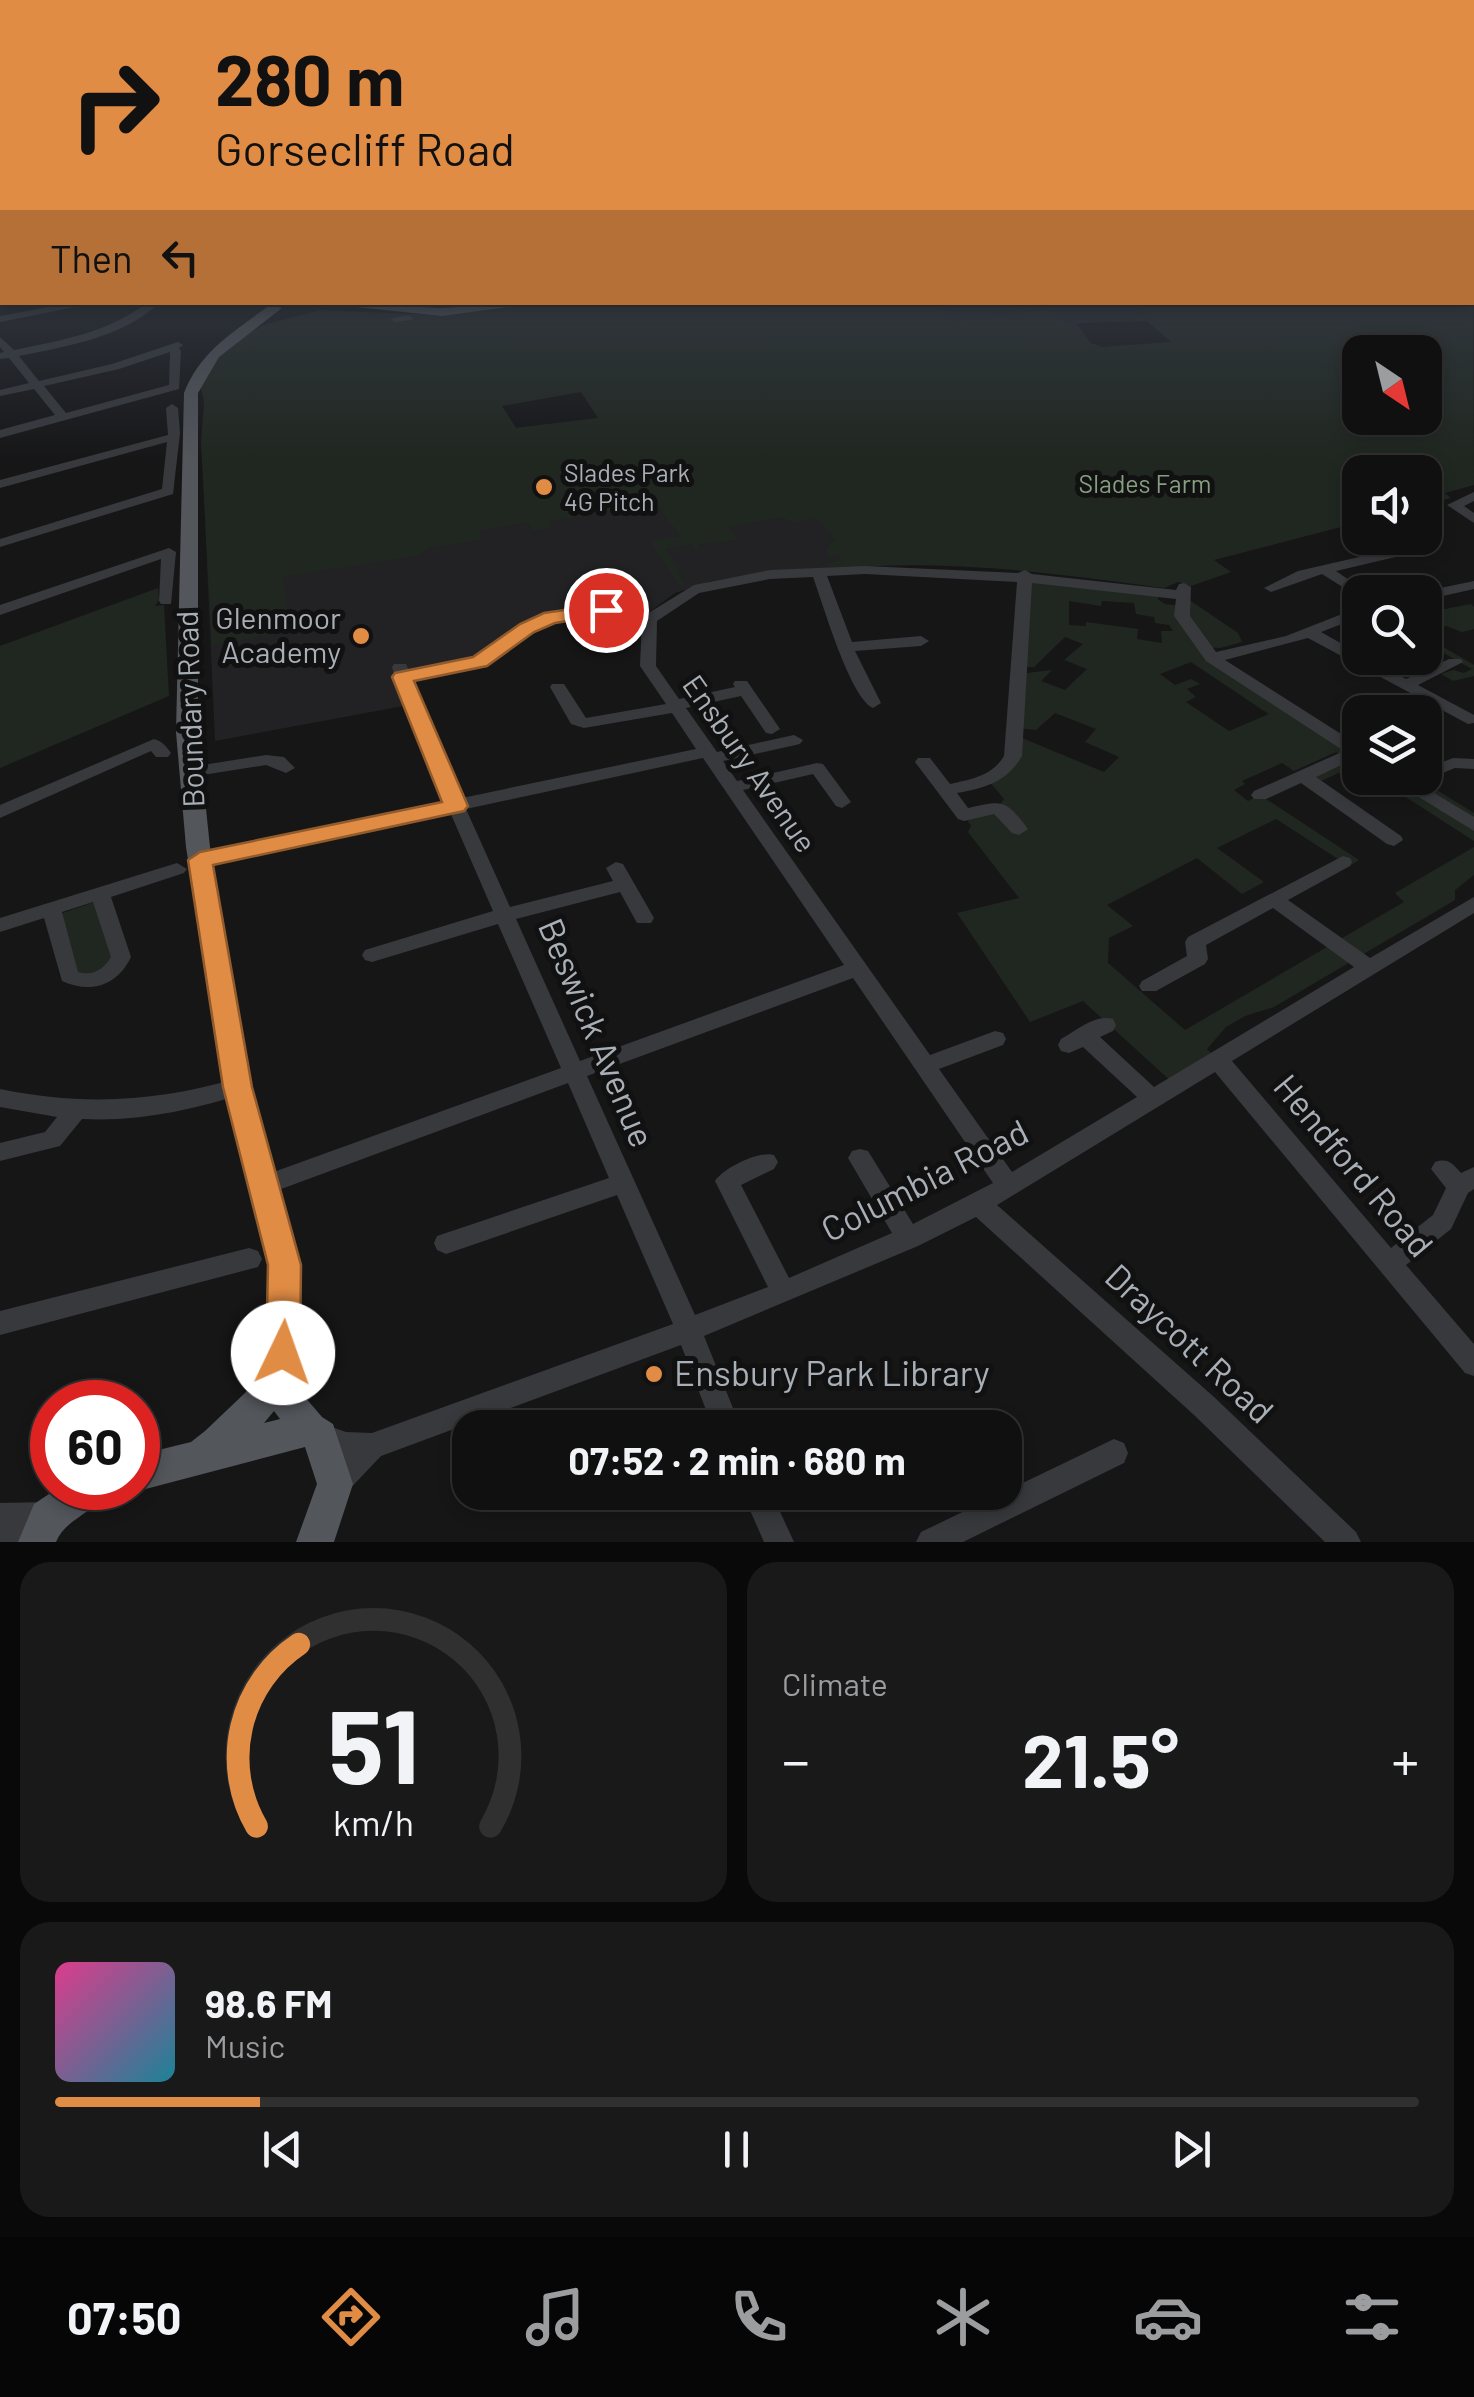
<!DOCTYPE html>
<html lang="en">
<head>
<meta charset="utf-8">
<style>
	:root { --surface:#101011; --page:#19191a; --text:#f1f3f6; --muted:#9c9d9f; --line:#303031; --accent:#e18c44 }
	body { margin:0; font-family:Barlow,sans-serif; background:var(--page); color:var(--text); height:100vh; display:flex; flex-direction:column; font-size:38px; white-space:nowrap }
	* { box-sizing:border-box; margin:0 }
	p { font-size:32px; color:var(--muted) }
	.icon { flex:none; width:55px; height:55px; fill:none; stroke:currentColor; stroke-width:2; stroke-linecap:round; stroke-linejoin:round }
	.map { position:relative; height:1542px; overflow:hidden }
	.sheet { display:flex; flex-direction:column; gap:20px; padding:20px; background:#090909; flex:1 }
	.sheet>* { flex:none }
	.banner { position:absolute; left:0px; top:0px; width:1475px; height:305px; box-shadow:0 5px 15px #0003,0 0 0 2px var(--line); background:#e18c44; color:#111; overflow:hidden }
	.needle { width:65px; rotate:145deg }
	.controls { position:absolute; left:1342px; top:335px; display:grid; gap:20px }
	.controls a { display:grid; place-items:center; width:100px; height:100px; border-radius:20px; background:var(--surface); box-shadow:0 5px 15px #0003,0 0 0 2px var(--line); font-size:50px }
	.speed { position:absolute; left:30px; top:1380px; display:flex; gap:20px; font-size:50px; font-weight:700; text-align:center }
	.speed>* { display:grid; place-content:center; width:130px; height:130px; border-radius:50%; background:var(--surface); box-shadow:0 5px 15px #0003,0 0 0 2px var(--line); line-height:1 }
	.speed .limit { border:15px solid #d22; background:#fff; color:#111 }
	.pin { position:absolute; display:grid; place-items:center; width:85px; height:85px; color:#fff; margin:-42px; border:5px solid #fff; border-radius:50%; box-shadow:0 2px 10px #0007 }
	.me { position:absolute; width:110px; margin:-55px; rotate:3deg; stroke-linejoin:round; filter:drop-shadow(0 0 8px #0008) }
	.turn { display:flex; align-items:center; gap:35px; height:210px; padding:0 50px; font-size:45px }
	.turn .icon { width:130px; height:130px; stroke-width:2.5 }
	.turn b { display:block; font-size:70px; line-height:85px }
	.then { display:flex; align-items:center; height:95px; padding:0 50px; background:#0003; gap:20px; font-size:38px }
	.big { font-size:75px; font-weight:700; line-height:1.1 }
	.sheet .tile { flex:1; display:flex; flex-direction:column; justify-content:center; gap:15px; min-width:0; padding:0 35px; border-radius:30px; background:var(--page) }
	.sheet .dial { align-items:center; gap:0 }
	.dial svg { height:260px; overflow:visible; fill:none; stroke:var(--line); stroke-width:7; stroke-linecap:round; text-anchor:middle }
	.dial text { fill:var(--text); stroke:none }
	.song { display:flex; align-items:center; gap:30px }
	.cover { width:120px; height:120px; border-radius:15px; background:linear-gradient(135deg,hsl(330 70% 55%),hsl(190 70% 35%)) }
	.played { height:10px; border-radius:5px; background:linear-gradient(90deg,var(--accent) 15%,var(--line) 15%) }
	.keys { display:flex; justify-content:space-around; direction:ltr }
	.heat { display:flex; justify-content:space-between; align-items:center; font-size:55px; direction:ltr }
	.sheet .tiles { flex:1; display:grid; gap:20px; grid-template-columns:1fr 1fr }
	.tile:last-child { grid-column:span 2 }
	.trip { position:absolute; left:452px; top:1410px; width:570px; height:100px; border-radius:30px; background:var(--surface); box-shadow:0 5px 15px #0003,0 0 0 2px var(--line); font-weight:700; line-height:100px; text-align:center }
	.menu { display:flex; height:160px; justify-content:space-around; align-items:center; background:#060607; color:var(--muted) }
	.menu .icon { width:70px; height:70px }
	.menu .current { color:var(--accent) }
	.menu b { font-size:45px; color:var(--text) }
	.map>svg:first-child { display:block }
	.built { fill:#222224 }
	.green { fill:#202720; fill-rule:evenodd }
	.lines { fill:none; stroke-linecap:round; stroke-linejoin:round }
	.minor { fill:#37393c; fill-rule:evenodd }
	.major { fill:#53565b; fill-rule:evenodd }
	.route { fill:#e18c44; stroke:#925b2c; stroke-width:2.5 }
	.poi-dot { fill:#e18c44; stroke:#111112; stroke-width:4 }
	.labels { text-anchor:middle; stroke-width:10; stroke-linejoin:round; paint-order:stroke }
	.far-poi-label { font-size:25px; fill:#a9afb6; stroke:#111112; text-anchor:start }
	.far-park-label { font-size:25px; fill:#869f81; stroke:#111112 }
	.poi-label { font-size:30px; fill:#a9afb6; stroke:#111112; text-anchor:end }
	.street-label { font-size:30px; fill:#a9afb6; stroke:#111112 }
	.near-street-label { font-size:35px; fill:#a9afb6; stroke:#111112 }
	.near-poi-label { font-size:35px; fill:#a9afb6; stroke:#111112; text-anchor:start }
</style>
</head>
<body>
<div class="map">
<svg width="1474" height="1542" viewBox="0 0 1474 1542">
	<rect width="100%" height="100%" fill="#161617"/>
	<path class="built" d="M 972,302 L 1133,303 L 1150,315 L 1077,324 L 1094,347 L 955,323 L 940,309 Z
		M 501,405 L 516,428 L 599,418 L 680,534 L 813,510 L 860,566 L 761,573 L 712,581 L 675,593 L 644,616 L 623,612 L 551,617 L 479,662 L 403,677 L 409,705 L 215,741 L 202,451 Z"/>
	<path class="green" d="M 551,302 L 972,303 L 941,309 L 955,321 L 1049,309 L 1091,343 L 1102,347 L 1171,342 L 1147,321 L 1085,323 L 1148,315 L 1133,303 L 1473,302 L 1474,485 L 1445,493 L 1451,498 L 1425,505 L 1425,472 L 1360,472 L 1360,522 L 1214,560 L 1231,572 L 1191,586 L 1178,582 L 1164,588 C 1053,573 945,558 833,569 L 819,559 L 826,564 L 842,560 L 839,555 L 829,557 L 826,551 L 830,543 L 837,541 L 815,517 L 793,524 L 783,517 L 728,527 L 738,540 L 698,544 L 700,549 L 695,550 L 691,544 L 665,549 L 681,572 L 678,573 L 685,585 L 680,586 L 649,541 L 680,536 L 657,504 L 548,522 L 550,528 L 532,531 L 529,522 L 480,530 L 482,539 L 429,548 L 419,555 L 282,577 L 291,631 L 212,645 L 201,444 L 204,402 L 200,384 L 210,364 L 234,340 L 267,324 L 320,310 L 439,315 ZM 1360,352 L 1425,352 L 1425,418 L 1360,418 ZM 581,392 L 598,418 L 516,428 L 502,406 Z
		M 1025,574 L 1160,592 L 1158,599 L 1165,604 L 1181,606 L 1182,595 L 1238,633 L 1242,642 L 1220,648 L 1203,647 L 1360,754 L 1360,767 L 1356,765 L 1321,781 L 1310,773 L 1343,757 L 1336,752 L 1294,771 L 1282,763 L 1242,781 L 1245,784 L 1234,790 L 1248,801 L 1260,795 L 1359,860 L 1349,866 L 1276,819 L 1217,848 L 1264,882 L 1242,894 L 1197,858 L 1107,905 L 1133,926 L 1109,938 L 1108,963 L 1185,1030 L 1404,902 L 1395,893 L 1474,847 L 1474,875 L 1455,890 L 1455,900 L 1274,1007 L 1245,1016 L 1226,1027 L 1207,1049 L 1217,1059 L 1174,1084 L 1083,1001 L 1030,1022 L 957,913 L 1019,898 L 968,832 L 971,826 L 964,815 L 998,807 L 1004,799 L 988,780 L 998,777 L 1015,735 L 1104,772 L 1119,757 L 1085,742 L 1096,729 L 1055,713 L 1036,730 L 1015,728 L 1018,674 L 1052,670 L 1041,681 L 1065,690 L 1087,669 L 1064,660 L 1083,644 L 1065,637 L 1034,667 L 1019,667 ZM 1069,601 L 1101,606 L 1102,601 L 1134,603 L 1136,614 L 1154,617 L 1155,623 L 1169,625 L 1173,631 L 1161,631 L 1162,643 L 1137,639 L 1138,629 L 1086,622 L 1086,626 L 1069,625 ZM 1191,662 L 1261,709 L 1269,714 L 1229,731 L 1186,702 L 1196,697 L 1187,689 L 1200,684 L 1191,679 L 1175,685 L 1160,674 Z
		M 158,588 L 159,600 L 155,606 L 164,605 L 169,696 L 0,768 L 0,646 Z
		M 1430,599 L 1445,609 L 1471,604 L 1474,607 L 1474,629 L 1462,632 L 1446,626 L 1425,635 L 1425,616 L 1431,613 L 1425,604 L 1432,609 L 1440,607 Z
		M 1428,638 L 1474,665 L 1474,676 L 1453,681 L 1441,674 L 1453,670 L 1464,673 L 1472,669 L 1440,651 L 1431,655 L 1436,662 L 1405,676 L 1366,658 L 1395,658 L 1384,663 L 1395,670 L 1416,658 L 1425,658 Z
		M 1376,778 L 1397,778 L 1408,784 L 1419,779 L 1474,813 L 1474,841 Z
		M 97,901 L 115,957 L 96,976 L 75,973 L 57,915 Z"/>
	<g class="lines">
		<path class="minor" d="M 1474,248 L 1474,254 L 1472,255 L 1472,249 Z
			M 1472,268 L 1474,269 L 1474,275 L 1472,275 Z
			M 75,302 L 100,302 L 0,322 L 0,316 Z
			M 148,302 L 159,303 C 122,338 67,346 19,356 L 39,381 L 112,364 L 178,342 L 183,345 L 179,348 L 181,351 L 179,389 L 0,438 L 0,430 L 55,415 L 34,389 L 0,396 L 0,390 L 29,383 L 9,358 L 0,359 L 0,353 L 4,352 L 0,347 L 0,337 L 14,350 C 62,340 108,333 148,302 ZM 170,352 L 169,385 L 66,413 L 44,386 L 119,369 Z
			M 408,315 L 413,318 L 412,320 L 395,322 L 390,319 Z
			M 172,404 L 178,408 L 180,433 L 173,494 L 0,547 L 0,539 L 162,489 L 167,442 L 0,488 L 0,480 L 168,435 L 166,408 Z
			M 1474,492 L 1474,501 L 1464,506 L 1474,513 L 1474,523 L 1447,505 Z
			M 1416,544 L 1421,545 L 1421,551 L 1336,571 L 1365,591 L 1360,592 L 1360,598 L 1322,574 L 1271,592 L 1264,588 L 1298,571 Z
			M 169,548 L 176,552 L 171,604 L 161,604 L 159,601 L 161,559 L 0,615 L 0,605 Z
			M 865,566 L 1018,573 L 1025,570 L 1032,574 L 1176,590 L 1179,584 L 1184,583 L 1191,587 L 1190,616 L 1216,652 L 1286,636 L 1360,607 L 1360,617 L 1321,632 L 1360,654 L 1360,658 L 1367,658 L 1406,679 L 1449,659 L 1461,659 L 1463,662 L 1418,685 L 1474,715 L 1474,723 L 1468,724 L 1308,638 L 1225,660 L 1360,746 L 1360,759 L 1356,758 L 1316,777 L 1401,836 L 1403,840 L 1394,846 L 1387,844 L 1301,783 L 1266,799 L 1254,799 L 1251,795 L 1254,791 L 1344,751 L 1206,661 L 1174,616 L 1176,599 L 1032,583 L 1022,756 C 1007,782 985,788 957,793 L 968,808 C 1004,800 1005,799 1028,829 L 1019,835 L 1012,833 L 994,814 L 964,821 L 958,819 L 915,762 L 918,758 L 930,758 L 950,784 C 972,779 992,776 1004,756 L 1017,582 L 865,574 L 827,576 L 852,642 L 921,636 L 929,641 L 921,646 L 855,651 L 881,703 L 873,708 C 850,698 823,604 813,577 L 770,579 L 699,593 L 657,621 L 656,666 L 679,699 L 735,687 L 733,684 L 735,681 L 747,681 L 780,729 L 772,734 L 766,733 L 741,696 L 686,708 L 717,752 L 794,735 L 803,740 L 800,744 L 723,761 L 737,781 L 817,763 L 823,764 L 851,802 L 842,808 L 836,806 L 813,774 L 743,790 L 930,1055 L 995,1031 L 1003,1033 L 1006,1039 L 1003,1045 L 939,1069 L 1012,1172 L 1137,1097 L 1083,1047 L 1069,1053 L 1061,1051 L 1058,1045 L 1061,1039 C 1076,1031 1095,1014 1113,1019 L 1116,1025 L 1113,1031 L 1100,1037 L 1154,1087 L 1354,967 L 1273,908 L 1206,945 L 1208,959 L 1205,964 L 1156,991 L 1142,991 L 1139,986 L 1142,981 L 1187,956 L 1185,942 L 1188,937 L 1343,856 L 1350,858 L 1352,862 L 1350,866 L 1288,900 L 1370,958 L 1474,897 L 1474,913 L 1232,1061 L 1391,1248 L 1433,1215 L 1446,1188 L 1431,1169 L 1435,1162 C 1448,1158 1452,1163 1461,1173 L 1474,1167 L 1474,1189 L 1468,1193 L 1451,1229 L 1406,1265 L 1474,1344 L 1474,1376 L 1465,1373 L 1215,1072 L 997,1205 L 1214,1397 L 1356,1532 L 1361,1542 L 1325,1542 L 1194,1415 L 976,1217 L 918,1246 L 704,1336 L 741,1428 L 713,1428 L 681,1345 L 381,1456 L 345,1494 L 335,1498 L 325,1494 L 321,1484 L 325,1474 L 342,1457 L 310,1445 L 306,1436 L 310,1427 L 320,1423 L 346,1432 L 372,1433 L 673,1324 L 617,1195 L 446,1254 L 437,1250 L 434,1243 L 437,1236 L 609,1178 L 568,1083 L 265,1195 L 257,1192 L 253,1185 L 257,1178 L 561,1068 L 498,924 L 372,962 L 365,960 L 362,955 L 365,950 L 493,911 L 450,812 L 200,866 L 191,860 L 200,854 L 445,802 C 426,757 406,713 392,667 L 394,664 L 406,664 L 409,671 L 474,658 L 522,625 L 565,608 L 606,605 L 650,612 L 694,585 L 770,570 ZM 606,615 L 642,620 L 640,666 L 666,704 L 586,718 L 564,684 L 552,684 L 550,687 L 571,724 L 584,728 L 672,713 L 696,749 L 462,798 L 421,709 L 412,680 L 485,665 L 532,631 L 567,617 ZM 703,758 L 844,965 L 580,1061 L 516,919 L 620,892 L 637,923 L 651,923 L 654,918 L 623,864 L 616,862 L 606,868 L 613,881 L 510,907 L 466,809 ZM 853,978 L 993,1183 L 913,1224 L 868,1151 L 860,1149 L 852,1151 L 848,1158 L 892,1233 L 789,1278 L 741,1185 L 774,1169 L 778,1162 L 774,1155 C 760,1150 723,1168 715,1181 L 768,1287 L 695,1315 L 587,1076 Z
			M 1474,581 L 1474,589 L 1425,600 L 1425,592 L 1421,592 Z
			M 154,739 C 162,741 166,746 171,753 L 168,757 L 156,757 L 151,751 L 0,818 L 0,805 Z
			M 266,755 L 284,757 L 295,768 L 286,773 L 266,765 L 190,777 L 181,772 L 190,767 Z
			M 1453,758 L 1474,759 L 1474,769 L 1455,768 L 1425,780 L 1418,778 L 1425,778 L 1425,769 Z
			M 1388,778 L 1409,778 L 1474,817 L 1474,831 Z
			M 177,863 L 187,869 L 184,873 L 111,897 L 131,957 C 117,986 91,994 62,981 L 44,918 L 0,932 L 0,918 ZM 93,902 L 111,957 C 103,970 93,976 78,972 L 62,912 Z
			M 238,1078 L 246,1081 L 249,1087 L 246,1093 C 193,1110 138,1122 82,1119 L 60,1146 L 0,1161 L 0,1143 L 45,1132 L 57,1117 L 0,1107 L 0,1089 C 82,1106 158,1102 238,1078 Z
			M 249,1248 L 258,1251 L 262,1259 L 258,1267 L 0,1335 L 0,1311 Z
			M 1114,1439 L 1124,1443 L 1128,1453 L 1124,1463 L 963,1542 L 916,1542 L 921,1532 Z
			M 742,1492 L 771,1492 L 794,1542 L 764,1542 Z
			M 47,1502 L 57,1507 L 62,1517 L 57,1527 L 47,1532 L 25,1532 L 29,1542 L 0,1542 L 0,1503 Z"/>
		<path class="major" d="M 0,283 L 2,283 L 2,291 L 0,291 Z
			M 309,302 L 442,308 L 544,302 L 442,316 Z
			M 270,305 L 282,308 L 219,357 L 198,393 L 198,732 L 210,847 L 252,1087 L 300,1265 L 304,1396 L 322,1417 L 333,1424 L 353,1484 L 334,1542 L 296,1542 L 317,1484 L 305,1447 L 138,1491 L 130,1488 L 138,1488 L 138,1455 L 191,1442 L 205,1431 L 246,1392 L 269,1351 L 268,1265 L 224,1087 L 186,847 L 176,732 L 184,393 C 200,351 235,331 270,305 ZM 274,1411 L 280,1419 L 264,1423 Z
			M 58,1488 L 108,1488 C 98,1513 66,1517 56,1542 L 18,1542 L 34,1504 Z"/>
	</g>
	<linearGradient id="sky" x2="0" y2="1"><stop stop-color="#0c0c0d"/><stop offset="0.53" stop-color="#363c47"/><stop offset="1" stop-color="#363c47" stop-opacity="0"/></linearGradient>
	<rect width="1474" height="461" fill="url(#sky)"/>
	<path class="route" d="M 606,604 L 616,610 L 613,614 L 555,623 L 534,632 L 487,666 L 414,681 L 468,806 L 464,811 L 213,865 L 252,1087 L 301,1265 L 300,1353 L 295,1364 L 283,1369 L 271,1364 L 266,1353 L 268,1265 L 223,1087 L 188,860 L 200,852 L 442,802 L 392,677 L 395,673 L 473,657 L 520,624 L 544,613 Z"/>
	<g class="poi-dot">
		<circle cx="544" cy="487" r="10"/>
		<circle cx="361" cy="636" r="10"/>
		<circle cx="654" cy="1374" r="10"/>
	</g>
	<g class="labels">
		<g class="far-poi-label">
			<text x="564" y="482">Slades Park<tspan x="564" dy="29">4G Pitch</tspan></text>
		</g>
		<g class="far-park-label">
			<text x="1145" y="493">Slades Farm</text>
		</g>
		<g class="poi-label">
			<text x="341" y="629">Glenmoor<tspan x="341" dy="34">Academy</tspan></text>
		</g>
		<g class="street-label">
			<text transform="translate(191 709) rotate(-92)" y="10">Boundary Road</text>
			<text transform="translate(749 764) rotate(55)" y="10">Ensbury Avenue</text>
		</g>
		<g class="near-street-label">
			<text transform="translate(596 1033) rotate(67)" y="12">Beswick Avenue</text>
			<text transform="translate(1353 1166) rotate(50)" y="12">Hendford Road</text>
			<text transform="translate(925 1181) rotate(-27)" y="12">Columbia Road</text>
			<text transform="translate(1189 1344) rotate(43)" y="12">Draycott Road</text>
		</g>
		<g class="near-poi-label">
			<text x="674" y="1386">Ensbury Park Library</text>
		</g>
	</g>
</svg>
<div class="controls">
<a><svg class="needle" viewBox="-14 -14 28 28"><path d="M0-13l5 13h-10z" fill="#e53935"/><path d="M0 13l5-13h-10z" fill="#9c9d9f"/></svg></a>
<a><svg class="icon" aria-label="sound" viewBox="0 0 24 24"><path d="M4 9h4l5-4v14l-5-4H4zM17 9q2 3 0 6"/></svg></a>
<a><svg class="icon" aria-label="search" viewBox="0 0 24 24"><circle cx="10" cy="10" r="6"/><path d="M15 15l6 6"/></svg></a>
<a><svg class="icon" aria-label="layers" viewBox="0 0 24 24"><path d="M12 4l9 5-9 5-9-5zM3 14l9 5 9-5"/></svg></a>
</div>
<div class="speed"><div class="limit">60</div></div>
<div class="pin" style="left:606px;top:610px;background:#d93025"><svg class="icon" aria-label="arrive" viewBox="0 0 24 24"><path d="M6 21V4h12l-3 4 3 4H6"/></svg></div>
<svg class="me" style="left:283px;top:1353px" viewBox="-20 -20 40 40"><circle r="19" fill="#fff"/><path d="M0-13L10 11 0 6-10 11z" fill="#e18c44"/></svg>
<div class="trip">07:52 · 2 min · 680 m</div>
<div class="banner">
<div class="turn"><svg class="icon" aria-label="right" viewBox="0 0 24 24"><path d="M7 20v-9h11M14 6l5 5-5 5"/></svg><div><b>280 m</b>Gorsecliff Road</div></div>
<div class="then">Then<svg class="icon" aria-label="left" viewBox="0 0 24 24"><path d="M17 20v-9H6M10 6l-5 5 5 5"/></svg></div>
</div>
</div>
<section class="sheet">
<div class="tiles">
<div class="tile dial"><svg viewBox="0 0 100 80">
<path d="M14 69A42 42 0 1 1 86 69"/>
<path d="M14 69A42 42 0 0 1 27 13" stroke="#e18c44"/>
<text x="50" y="56" font-size="32" font-weight="700">51</text>
<text x="50" y="72" font-size="11">km/h</text>
</svg></div>
<div class="tile"><p>Climate</p>
<div class="heat"><a>−</a><b class="big">21.5°</b><a>+</a></div>
</div>
<div class="tile">
<div class="song"><i class="cover"></i><div><b>98.6 FM</b><p>Music</p></div></div>
<div class="played"></div>
<div class="keys"><svg class="icon" aria-label="previous" viewBox="0 0 24 24"><path d="M18 5L8 12l10 7zM5 5v14"/></svg><svg class="icon" aria-label="pause" viewBox="0 0 24 24"><path d="M8 5v14M16 5v14"/></svg><svg class="icon" aria-label="next" viewBox="0 0 24 24"><path d="M6 5l10 7-10 7zM19 5v14"/></svg></div>
</div>
</div>
</section>
<nav class="menu">
<b>07:50</b>
<svg class="icon current" aria-label="directions" viewBox="0 0 24 24"><path d="M12 3l9 9-9 9-9-9zM9 14v-3h6M13 9l2 2-2 2"/></svg>
<svg class="icon" aria-label="music" viewBox="0 0 24 24"><path d="M9 18V5l10-2v13"/><circle cx="6" cy="18" r="3"/><circle cx="16" cy="16" r="3"/></svg>
<svg class="icon" aria-label="phone" viewBox="0 0 24 24"><path d="M5 4h4l2 5-3 2q2 4 5 5l2-3 5 2v4C11 20 4 13 5 4z"/></svg>
<svg class="icon" aria-label="climate" viewBox="0 0 24 24"><path d="M12 3v18M4 7l16 10M4 17L20 7"/></svg>
<svg class="icon" aria-label="car" viewBox="0 0 24 24"><path d="M5 17H2v-5l4-1 3-4h7l3 4 3 1v5h-3M9 17h6M6 11h13"/><circle cx="7" cy="17" r="2"/><circle cx="17" cy="17" r="2"/></svg>
<svg class="icon" aria-label="filters" viewBox="0 0 24 24"><path d="M4 7h16M4 17h16"/><circle cx="9" cy="7" r="2"/><circle cx="15" cy="17" r="2"/></svg>
</nav>
</body>
</html>
